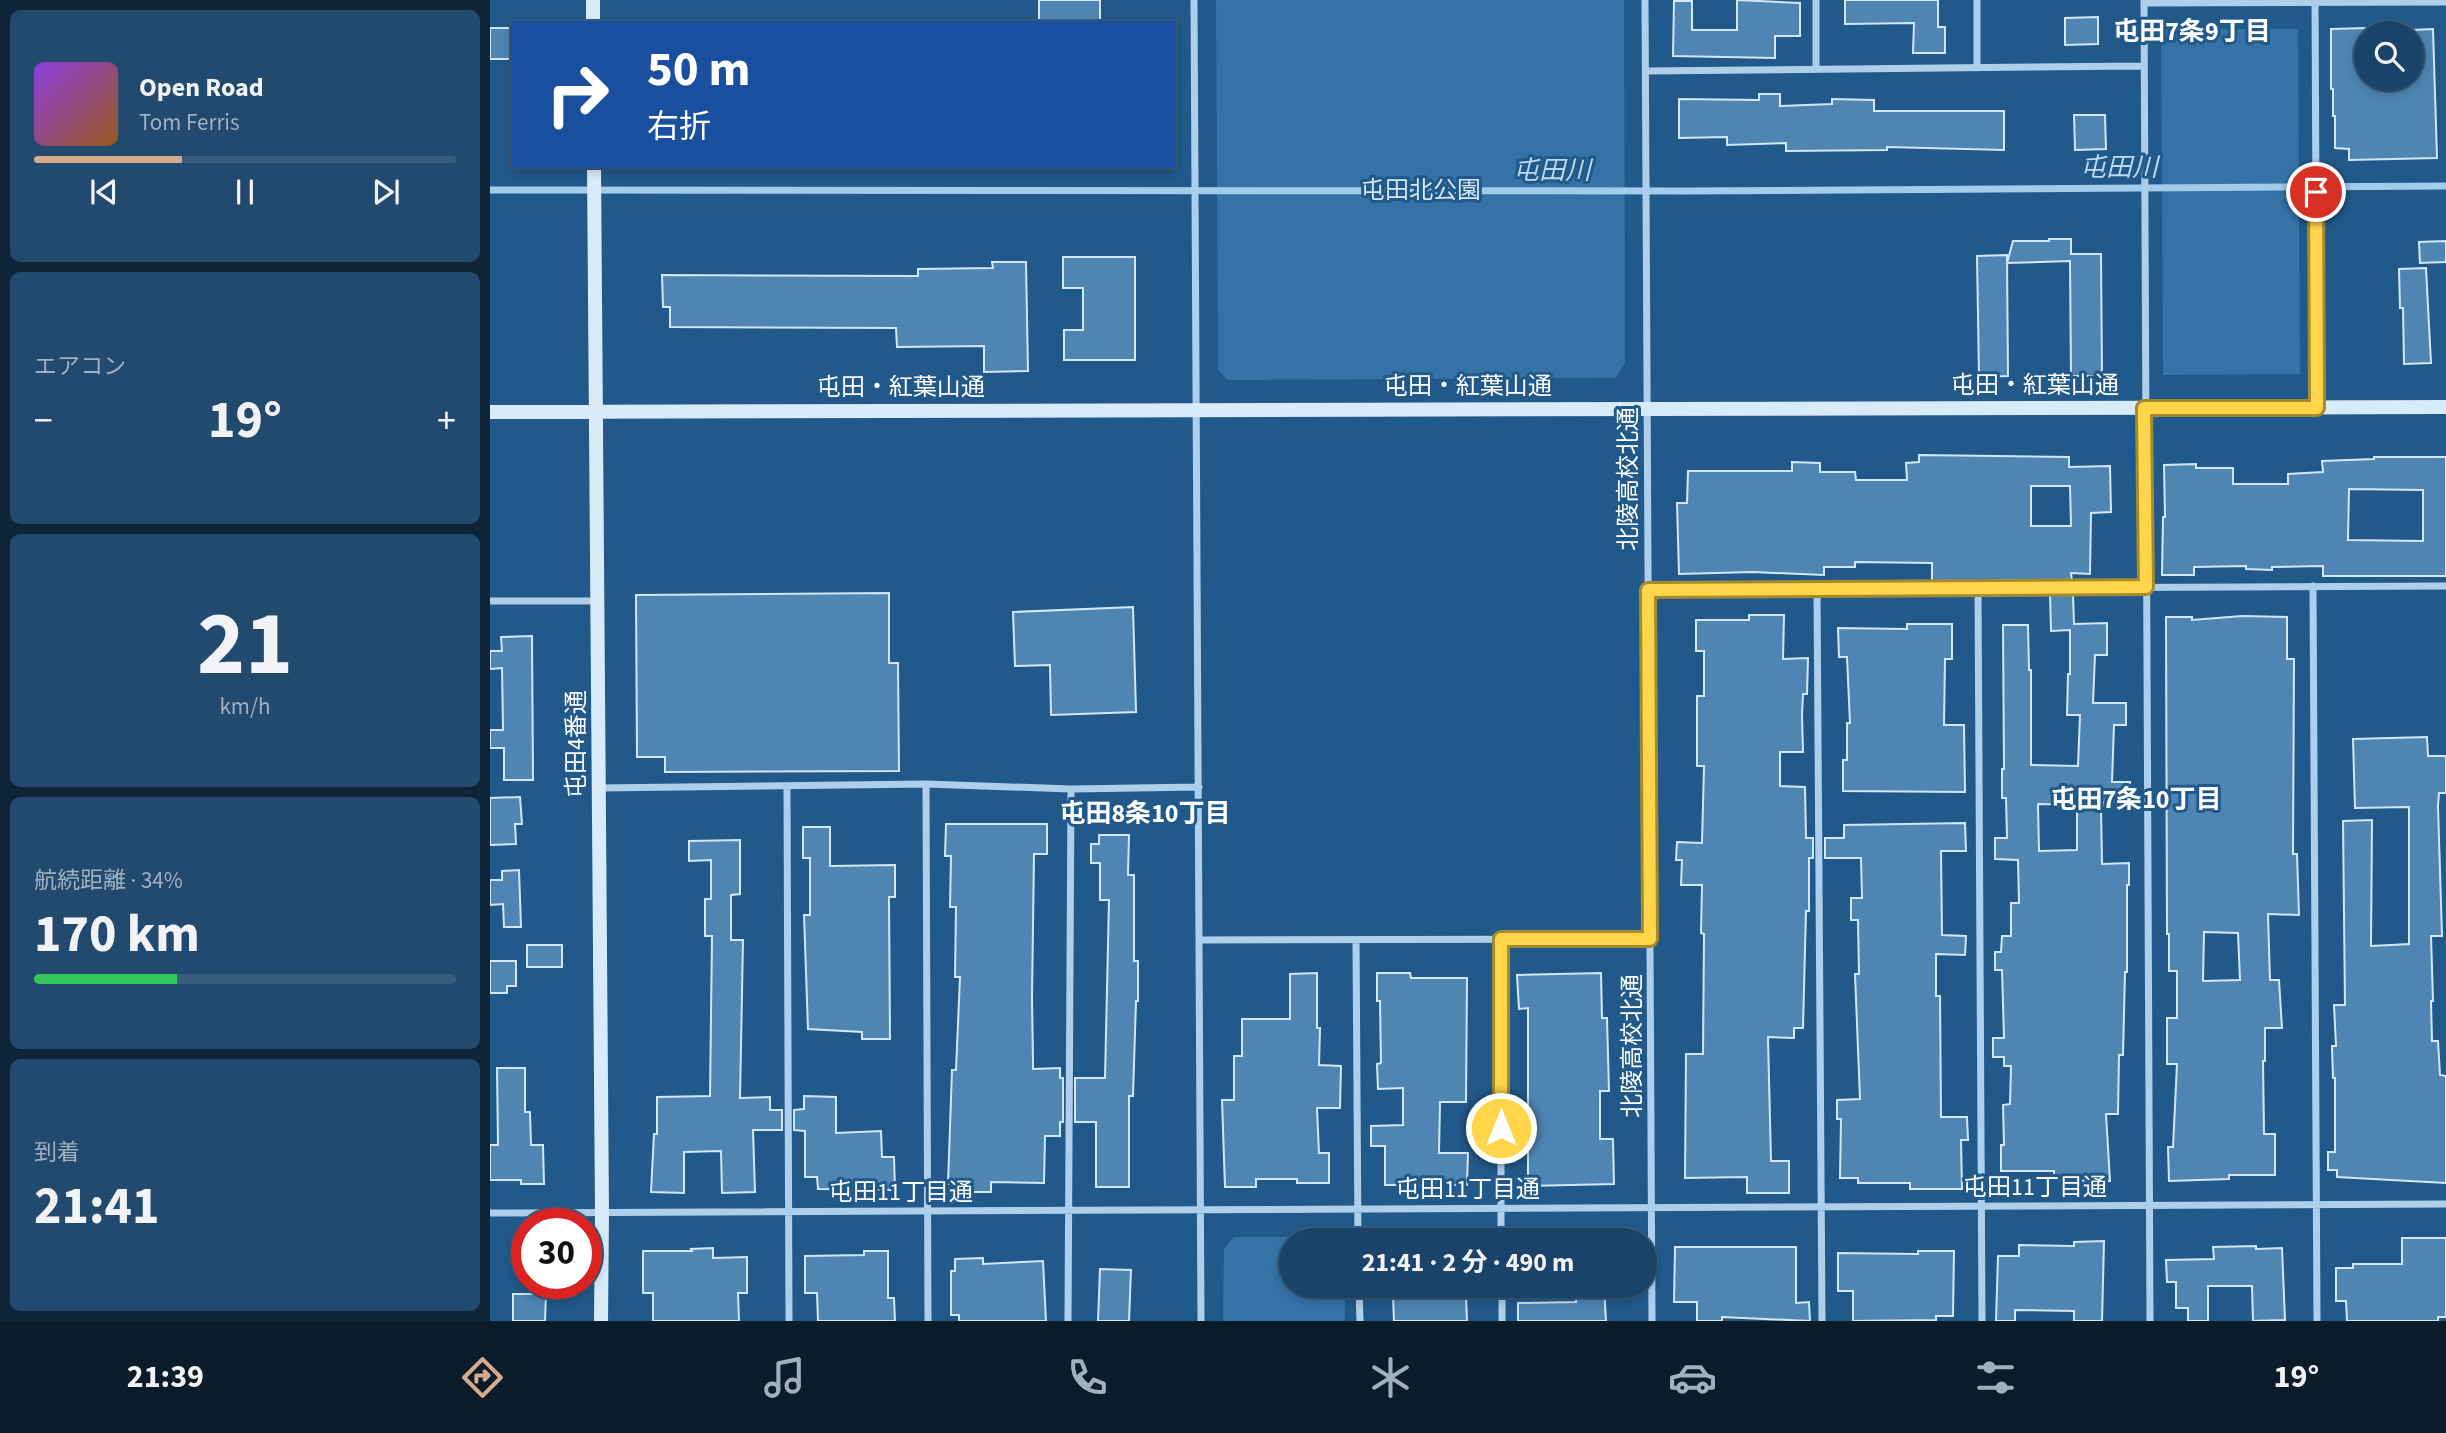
<!DOCTYPE html>
<html lang="ja">
<head>
<meta charset="utf-8">
<style>
	:root { --surface:#194368; --page:#224a6e; --text:#f1f3f6; --muted:#9fb0c0; --line:#375c7c; --accent:#d6ab8b }
	body { margin:0; font-family:"Source Sans 3","Noto Sans JP",sans-serif; background:var(--page); color:var(--text); height:100vh; display:flex; flex-direction:column; font-size:26px; white-space:nowrap }
	* { box-sizing:border-box; margin:0 }
	p { font-size:23px; color:var(--muted) }
	.icon { flex:none; width:38px; height:38px; fill:none; stroke:currentColor; stroke-width:2; stroke-linecap:round; stroke-linejoin:round }
	.map { position:relative; flex:1; overflow:hidden }
	.details { display:flex; flex-direction:column; gap:10px; padding:10px; background:#0e2539; width:490px }
	.details>* { flex:none }
	.top-card { position:absolute; left:21px; top:21px; width:665px; height:147px; border-radius:0px; box-shadow:0 4px 10px #0003,0 0 0 2px var(--line); background:#1a4fa0; color:#fff; overflow:hidden }
	.fabs { position:absolute; left:1864px; top:21px; display:grid; gap:14px }
	.fabs a { display:grid; place-items:center; width:70px; height:70px; border-radius:50%; background:var(--surface); box-shadow:0 4px 10px #0003,0 0 0 2px var(--line); font-size:35px }
	.speed { position:absolute; left:21px; top:1208px; display:flex; gap:14px; font-size:35px; font-weight:700; text-align:center }
	.speed>* { display:grid; place-content:center; width:91px; height:91px; border-radius:50%; background:var(--surface); box-shadow:0 4px 10px #0003,0 0 0 2px var(--line); line-height:1 }
	.speed .limit { border:10px solid #d22; background:#fff; color:#111 }
	.pin { position:absolute; display:grid; place-items:center; width:60px; height:60px; color:#fff; margin:-30px; border:4px solid #fff; border-radius:50%; box-shadow:0 2px 7px #0007 }
	.me { position:absolute; width:77px; margin:-38px; rotate:0deg; stroke-linejoin:round; filter:drop-shadow(0 0 5px #0008) }
	.turn { display:flex; align-items:center; gap:24px; height:147px; padding:0 21px; font-size:32px }
	.turn .icon { width:91px; height:91px; stroke-width:2.5 }
	.turn b { display:block; font-size:49px; line-height:60px }
	.big { font-size:52px; font-weight:700; line-height:1.1 }
	.details .tile { flex:1; display:flex; flex-direction:column; justify-content:center; gap:10px; min-width:0; padding:0 24px; border-radius:10px; background:var(--page) }
	.details .dial { align-items:center; gap:0 }
	.dial b { font-size:91px; line-height:1 }
	.song { display:flex; align-items:center; gap:21px }
	.cover { width:84px; height:84px; border-radius:10px; background:linear-gradient(135deg,hsl(270 70% 55%),hsl(30 70% 35%)) }
	.played { height:7px; border-radius:4px; background:linear-gradient(90deg,var(--accent) 35%,var(--line) 35%) }
	.keys { display:flex; justify-content:space-around; direction:ltr }
	.heat { display:flex; justify-content:space-between; align-items:center; font-size:38px; direction:ltr }
	.charge { height:10px; border-radius:5px; background:linear-gradient(90deg,#34c759 34%,var(--line) 0) }
	.trip { position:absolute; left:789px; top:1228px; width:378px; height:70px; border-radius:35px; background:var(--surface); box-shadow:0 4px 10px #0003,0 0 0 2px var(--line); font-weight:700; line-height:70px; text-align:center }
	.dock { display:flex; height:112px; justify-content:space-around; align-items:center; background:#0a1b2a; color:var(--muted) }
	.dock .icon { width:49px; height:49px }
	.dock .selected { color:var(--accent) }
	.dock b { font-size:32px; color:var(--text) }
	main { display:flex; flex:1; min-height:0 }
	.map>svg:first-child { display:block }
	.green { fill:#3573a7 }
	.lines { fill:none; stroke-linecap:round; stroke-linejoin:round }
	.stream { stroke:#a2cbec; stroke-width:7 }
	.building { fill:#4e85b3; stroke:#d2e7f8; stroke-width:2; fill-rule:evenodd }
	.street { stroke:#aecfeb; stroke-width:7 }
	.secondary { stroke:#d9eaf8; stroke-width:14 }
	.route-casing { stroke:#a68a30; stroke-width:18 }
	.route { stroke:#ffd54a; stroke-width:12 }
	.labels { text-anchor:middle; stroke-width:6; stroke-linejoin:round; paint-order:stroke }
	.park-label { font-size:24px; fill:#d2e7f8; stroke:#21598a }
	.street-label { font-size:24px; fill:#fff; stroke:#21598a }
	.neighbourhood-label { font-size:26px; font-weight:bold; fill:#fff; stroke:#21598a }
	.water-label { font-size:26px; font-style:italic; fill:#bad9f2; stroke:#21598a }
</style>
</head>
<body>
<main>
<section class="details">
<div class="tile">
<div class="song"><i class="cover"></i><div><b>Open Road</b><p>Tom Ferris</p></div></div>
<div class="played"></div>
<div class="keys"><svg class="icon" aria-label="previous" viewBox="0 0 24 24"><path d="M18 5L8 12l10 7zM5 5v14"/></svg><svg class="icon" aria-label="pause" viewBox="0 0 24 24"><path d="M8 5v14M16 5v14"/></svg><svg class="icon" aria-label="next" viewBox="0 0 24 24"><path d="M6 5l10 7-10 7zM19 5v14"/></svg></div>
</div>
<div class="tile"><p>エアコン</p>
<div class="heat"><a>−</a><b class="big">19°</b><a>+</a></div>
</div>
<div class="tile dial"><b>21</b><p>km/h</p></div>
<div class="tile"><p>航続距離 · 34%</p><b class="big">170 km</b><div class="charge"></div></div>
<div class="tile"><p>到着</p><b class="big">21:41</b></div>
</section>
<div class="map">
<svg width="1956" height="1321" viewBox="0 0 1956 1321">
	<rect width="100%" height="100%" fill="#21598a"/>
	<path class="green" d="M 726,0 L 1134,0 L 1135,363 L 1125,378 L 738,380 L 728,370 Z
		M 1671,29 L 1808,29 L 1810,374 L 1673,375 Z
		M 744,1237 L 844,1237 L 849,1241 L 802,1241 L 802,1286 L 855,1286 L 855,1321 L 733,1321 L 734,1249 Z"/>
	<g class="lines">
		<path class="stream" d="M 0,190 L 1196,191 L 1956,186"/>
	</g>
	<path class="building" d="M 549,0 L 610,0 L 610,23 L 549,23 Z
		M 1247,0 L 1310,3 L 1310,36 L 1285,36 L 1285,58 L 1183,56 L 1184,1 L 1202,1 L 1202,30 L 1247,30 Z
		M 1355,0 L 1448,0 L 1448,27 L 1455,27 L 1455,53 L 1423,53 L 1424,23 L 1355,24 Z
		M 1608,17 L 1608,44 L 1575,45 L 1575,18 Z
		M 0,28 L 23,28 L 23,59 L 0,59 Z
		M 1876,28 L 1876,79 L 1922,79 L 1922,30 L 1943,29 L 1947,158 L 1859,160 L 1859,149 L 1845,148 L 1845,116 L 1843,116 L 1843,89 L 1841,89 L 1841,29 Z
		M 1269,94 L 1290,94 L 1290,106 L 1342,104 L 1342,99 L 1384,100 L 1384,111 L 1514,111 L 1514,150 L 1397,147 L 1397,150 L 1296,151 L 1296,143 L 1237,145 L 1237,137 L 1189,138 L 1189,99 L 1269,100 Z
		M 1584,115 L 1615,115 L 1616,149 L 1585,150 Z
		M 1559,239 L 1581,239 L 1581,254 L 1611,254 L 1612,376 L 1581,376 L 1580,261 L 1517,263 L 1523,241 L 1559,241 Z
		M 1956,241 L 1956,262 L 1930,263 L 1929,242 Z
		M 1517,255 L 1518,376 L 1489,377 L 1487,256 Z
		M 573,257 L 645,257 L 645,360 L 574,360 L 574,330 L 593,330 L 593,288 L 573,288 Z
		M 502,262 L 536,262 L 538,371 L 494,372 L 494,346 L 407,347 L 406,328 L 180,327 L 180,307 L 173,307 L 172,275 L 428,276 L 428,269 L 503,268 Z
		M 1936,268 L 1941,363 L 1914,364 L 1913,308 L 1910,308 L 1909,269 Z
		M 1429,455 L 1579,457 L 1579,467 L 1620,466 L 1621,512 L 1601,513 L 1600,574 L 1581,573 L 1582,582 L 1442,582 L 1442,563 L 1365,562 L 1365,567 L 1334,567 L 1334,575 L 1263,572 L 1189,574 L 1187,503 L 1197,503 L 1198,471 L 1302,471 L 1302,462 L 1330,463 L 1330,472 L 1365,472 L 1366,480 L 1417,480 L 1416,463 L 1429,462 ZM 1541,486 L 1580,486 L 1581,526 L 1541,526 Z
		M 1884,457 L 1956,457 L 1956,576 L 1833,576 L 1833,566 L 1782,567 L 1782,570 L 1756,569 L 1756,566 L 1704,567 L 1704,575 L 1672,575 L 1673,517 L 1675,517 L 1674,465 L 1706,464 L 1706,468 L 1743,468 L 1743,484 L 1798,484 L 1798,474 L 1833,472 L 1832,461 L 1884,459 ZM 1859,489 L 1933,490 L 1933,541 L 1858,540 Z
		M 399,593 L 399,663 L 408,663 L 409,771 L 175,772 L 175,757 L 147,757 L 146,595 Z
		M 1560,594 L 1583,594 L 1584,624 L 1617,623 L 1617,655 L 1605,655 L 1603,703 L 1636,703 L 1636,725 L 1624,725 L 1622,782 L 1640,782 L 1639,802 L 1613,802 L 1613,806 L 1611,806 L 1612,864 L 1639,863 L 1639,885 L 1637,885 L 1637,972 L 1635,972 L 1633,1055 L 1629,1055 L 1628,1114 L 1616,1114 L 1620,1181 L 1564,1181 L 1564,1171 L 1511,1171 L 1511,1145 L 1514,1145 L 1513,1105 L 1520,1104 L 1521,1066 L 1514,1066 L 1514,1057 L 1503,1057 L 1503,1038 L 1514,1038 L 1512,970 L 1505,970 L 1505,952 L 1511,952 L 1512,936 L 1521,936 L 1521,903 L 1529,903 L 1528,860 L 1505,859 L 1505,838 L 1517,838 L 1516,798 L 1512,798 L 1512,769 L 1514,769 L 1513,625 L 1538,625 L 1539,670 L 1541,670 L 1541,765 L 1588,766 L 1590,715 L 1577,715 L 1578,674 L 1580,674 L 1580,630 L 1561,631 ZM 1548,804 L 1587,805 L 1587,850 L 1549,851 Z
		M 643,607 L 646,712 L 561,715 L 560,665 L 525,666 L 523,612 Z
		M 1259,615 L 1294,615 L 1293,659 L 1318,658 L 1317,694 L 1313,694 L 1312,715 L 1313,752 L 1290,752 L 1290,786 L 1315,787 L 1316,838 L 1323,838 L 1323,858 L 1319,858 L 1319,911 L 1316,911 L 1313,1028 L 1304,1028 L 1304,1038 L 1278,1037 L 1281,1161 L 1299,1161 L 1299,1193 L 1257,1193 L 1257,1177 L 1195,1178 L 1196,1054 L 1213,1054 L 1214,934 L 1211,933 L 1212,885 L 1191,885 L 1192,860 L 1186,860 L 1187,842 L 1212,843 L 1214,766 L 1207,766 L 1207,696 L 1214,696 L 1214,651 L 1206,651 L 1206,620 L 1259,620 Z
		M 1752,616 L 1797,617 L 1797,659 L 1804,659 L 1803,854 L 1807,854 L 1809,915 L 1778,914 L 1780,980 L 1789,980 L 1792,1028 L 1775,1028 L 1775,1061 L 1773,1061 L 1774,1134 L 1785,1134 L 1785,1175 L 1739,1175 L 1739,1179 L 1679,1181 L 1678,1147 L 1683,1147 L 1687,1064 L 1677,1064 L 1677,1018 L 1687,1018 L 1687,971 L 1679,971 L 1679,934 L 1677,934 L 1676,617 L 1702,617 L 1702,620 ZM 1714,932 L 1748,933 L 1750,980 L 1713,981 Z
		M 1417,624 L 1462,624 L 1462,659 L 1455,659 L 1454,725 L 1474,725 L 1475,792 L 1353,791 L 1353,760 L 1357,760 L 1357,723 L 1360,723 L 1357,657 L 1349,657 L 1348,628 L 1417,629 Z
		M 42,636 L 43,780 L 14,780 L 14,748 L 0,748 L 0,730 L 13,730 L 12,668 L 0,669 L 0,651 L 12,651 L 11,637 Z
		M 1937,737 L 1938,756 L 1956,756 L 1956,793 L 1949,793 L 1948,806 L 1952,936 L 1941,936 L 1943,1001 L 1941,1001 L 1942,1041 L 1948,1041 L 1950,1075 L 1956,1076 L 1956,1183 L 1847,1177 L 1847,1170 L 1838,1170 L 1838,1152 L 1845,1152 L 1845,1078 L 1843,1078 L 1842,1046 L 1846,1046 L 1844,1005 L 1855,1005 L 1853,821 L 1882,820 L 1881,946 L 1919,944 L 1919,807 L 1865,808 L 1863,739 Z
		M 30,797 L 32,824 L 25,824 L 26,844 L 0,845 L 0,798 Z
		M 1475,823 L 1476,851 L 1451,851 L 1452,935 L 1476,936 L 1475,955 L 1446,954 L 1446,996 L 1450,996 L 1451,1117 L 1477,1117 L 1478,1140 L 1471,1140 L 1472,1189 L 1420,1189 L 1420,1183 L 1368,1183 L 1368,1178 L 1350,1178 L 1351,1119 L 1347,1119 L 1347,1100 L 1370,1099 L 1365,974 L 1369,974 L 1368,920 L 1361,920 L 1361,898 L 1372,898 L 1371,858 L 1335,858 L 1335,838 L 1354,838 L 1354,825 Z
		M 456,824 L 557,824 L 557,854 L 544,854 L 542,998 L 543,1062 L 543,1069 L 570,1068 L 570,1078 L 573,1078 L 573,1122 L 570,1122 L 570,1136 L 555,1136 L 554,1183 L 501,1182 L 501,1192 L 472,1192 L 472,1184 L 458,1184 L 462,1070 L 466,1070 L 470,977 L 465,977 L 466,907 L 460,907 L 461,856 L 455,856 Z
		M 313,827 L 340,827 L 340,866 L 405,865 L 405,897 L 399,897 L 400,1039 L 372,1039 L 372,1032 L 318,1029 L 314,915 L 320,915 L 320,858 L 313,858 Z
		M 609,835 L 639,835 L 638,875 L 644,875 L 644,961 L 648,961 L 648,1001 L 646,1001 L 643,1096 L 639,1096 L 639,1187 L 606,1187 L 606,1122 L 585,1122 L 585,1078 L 615,1078 L 619,900 L 610,900 L 610,863 L 601,863 L 601,844 L 609,844 Z
		M 250,840 L 250,894 L 241,895 L 241,940 L 253,940 L 250,1098 L 280,1097 L 280,1110 L 292,1110 L 292,1130 L 263,1130 L 265,1192 L 232,1193 L 231,1151 L 194,1152 L 194,1193 L 161,1192 L 164,1134 L 167,1134 L 167,1097 L 220,1096 L 222,936 L 215,936 L 215,899 L 221,899 L 221,860 L 199,861 L 199,841 Z
		M 29,870 L 31,927 L 14,927 L 13,904 L 0,905 L 0,880 L 12,880 L 12,871 Z
		M 37,945 L 72,945 L 72,967 L 37,967 Z
		M 0,961 L 26,961 L 26,986 L 17,986 L 17,993 L 0,993 Z
		M 827,973 L 827,1028 L 830,1028 L 829,1065 L 851,1066 L 850,1108 L 827,1108 L 829,1153 L 839,1153 L 839,1183 L 807,1183 L 807,1179 L 766,1179 L 766,1187 L 735,1187 L 732,1100 L 744,1100 L 744,1056 L 752,1056 L 752,1019 L 800,1019 L 800,974 Z
		M 887,973 L 920,973 L 921,978 L 977,978 L 976,1102 L 950,1102 L 949,1153 L 978,1153 L 977,1185 L 895,1185 L 895,1146 L 881,1146 L 881,1126 L 913,1125 L 913,1088 L 888,1089 L 887,1064 L 891,1063 L 890,1001 L 887,1001 Z
		M 1111,973 L 1112,1018 L 1117,1018 L 1119,1091 L 1110,1091 L 1110,1139 L 1123,1139 L 1124,1184 L 1038,1186 L 1038,1008 L 1029,1009 L 1027,975 Z
		M 7,1068 L 35,1068 L 35,1112 L 40,1112 L 41,1145 L 53,1145 L 54,1184 L 31,1184 L 31,1180 L 0,1180 L 0,1145 L 8,1145 Z
		M 314,1096 L 346,1097 L 346,1133 L 391,1131 L 392,1157 L 404,1157 L 405,1190 L 328,1189 L 327,1177 L 315,1177 L 315,1131 L 304,1130 L 304,1110 L 314,1109 Z
		M 1912,1238 L 1956,1238 L 1956,1317 L 1948,1317 L 1948,1321 L 1857,1321 L 1856,1301 L 1846,1301 L 1846,1268 L 1863,1268 L 1863,1264 L 1912,1264 Z
		M 1614,1241 L 1612,1321 L 1584,1321 L 1584,1311 L 1525,1310 L 1525,1321 L 1506,1321 L 1508,1256 L 1529,1256 L 1529,1245 L 1584,1246 L 1584,1242 Z
		M 1766,1246 L 1766,1249 L 1792,1248 L 1795,1320 L 1763,1321 L 1762,1286 L 1718,1286 L 1718,1321 L 1698,1321 L 1698,1308 L 1686,1308 L 1686,1282 L 1677,1282 L 1676,1260 L 1724,1259 L 1723,1247 Z
		M 1185,1247 L 1306,1247 L 1306,1303 L 1319,1302 L 1320,1321 L 1232,1317 L 1232,1321 L 1207,1321 L 1207,1302 L 1184,1302 Z
		M 223,1248 L 223,1258 L 257,1257 L 257,1293 L 248,1293 L 249,1321 L 163,1321 L 163,1293 L 153,1293 L 153,1251 L 202,1251 L 201,1249 Z
		M 374,1251 L 398,1251 L 398,1298 L 404,1298 L 405,1321 L 328,1321 L 327,1293 L 315,1293 L 315,1256 L 374,1255 Z
		M 1428,1251 L 1464,1251 L 1463,1316 L 1446,1316 L 1446,1320 L 1363,1321 L 1363,1291 L 1348,1291 L 1348,1253 L 1428,1254 Z
		M 493,1258 L 493,1264 L 553,1261 L 556,1321 L 469,1321 L 469,1315 L 461,1315 L 461,1271 L 465,1271 L 465,1259 Z
		M 610,1269 L 641,1270 L 639,1321 L 608,1321 Z
		M 1086,1286 L 1114,1286 L 1116,1321 L 1028,1321 L 1028,1303 L 1086,1302 Z
		M 23,1294 L 56,1294 L 55,1321 L 23,1321 Z
		M 903,1296 L 976,1296 L 977,1321 L 904,1321 Z"/>
	<g class="lines">
		<path class="street" d="M 704,0 L 711,1321
			M 1155,0 L 1162,1321
			M 1326,0 L 1326,69
			M 1487,0 L 1487,68
			M 1654,0 L 1660,1321
			M 1825,0 L 1827,407
			M 1654,3 L 1956,2
			M 1156,71 L 1652,66
			M 1823,586 L 1827,1321
			M 1488,588 L 1492,1321
			M 1327,589 L 1332,1321
			M 1158,590 L 1956,586
			M 0,601 L 108,601
			M 436,784 L 438,1321
			M 297,786 L 299,1321
			M 109,788 L 436,784 L 581,789 L 709,787
			M 1011,939 L 1011,1241
			M 709,940 L 1160,939
			M 866,940 L 868,1241
			M 0,1213 L 1956,1204
			M 869,1286 L 870,1321
			M 1012,1286 L 1012,1321
			M 578,1321 L 581,789"/>
		<path class="secondary" d="M 103,0 L 103,23
			M 104,166 L 112,1212 L 111,1321
			M 0,412 L 1956,407"/>
	</g>
	<g class="lines">
		<g class="route-casing">
			<path id="route" d="M 1011,1128 L 1011,939 L 1160,939 L 1158,590 L 1656,587 L 1654,408 L 1827,408 L 1826,192"/>
		</g>
		<use href="#route" class="route"/>
	</g>
	<g class="labels">
		<g class="park-label">
			<text x="931" y="198">屯田北公園</text>
		</g>
		<g class="street-label">
			<text x="1545" y="393">屯田・紅葉山通</text>
			<text x="978" y="394">屯田・紅葉山通</text>
			<text x="411" y="395">屯田・紅葉山通</text>
			<text transform="translate(1138 479) rotate(-90)" y="8">北陵高校北通</text>
			<text transform="translate(86 744) rotate(-90)" y="8">屯田4番通</text>
			<text transform="translate(1142 1046) rotate(-90)" y="8">北陵高校北通</text>
			<text x="1545" y="1195">屯田11丁目通</text>
			<text x="978" y="1197">屯田11丁目通</text>
			<text x="411" y="1200">屯田11丁目通</text>
		</g>
		<g class="neighbourhood-label">
			<text x="1702" y="40">屯田7条9丁目</text>
			<text x="1646" y="808">屯田7条10丁目</text>
			<text x="655" y="822">屯田8条10丁目</text>
		</g>
		<g class="water-label">
			<text x="1629" y="176">屯田川</text>
			<text x="1062" y="179">屯田川</text>
		</g>
	</g>
</svg>
<div class="fabs">
<a><svg class="icon" aria-label="search" viewBox="0 0 24 24"><circle cx="10" cy="10" r="6"/><path d="M15 15l6 6"/></svg></a>
</div>
<div class="speed"><div class="limit">30</div></div>
<div class="pin" style="left:1826px;top:192px;background:#d93025"><svg class="icon" aria-label="arrive" viewBox="0 0 24 24"><path d="M6 21V4h12l-3 4 3 4H6"/></svg></div>
<svg class="me" style="left:1011px;top:1128px" viewBox="-20 -20 40 40"><circle r="17" fill="#ffd54a" stroke="#fff" stroke-width="3"/><path d="M0-11L8 9 0 5-8 9z" fill="#fff"/></svg>
<div class="trip">21:41 · 2 分 · 490 m</div>
<div class="top-card">
<div class="turn"><svg class="icon" aria-label="right" viewBox="0 0 24 24"><path d="M7 20v-9h11M14 6l5 5-5 5"/></svg><div><b>50 m</b>右折</div></div>
</div>
</div>
</main>
<nav class="dock">
<b>21:39</b>
<svg class="icon selected" aria-label="directions" viewBox="0 0 24 24"><path d="M12 3l9 9-9 9-9-9zM9 14v-3h6M13 9l2 2-2 2"/></svg>
<svg class="icon" aria-label="music" viewBox="0 0 24 24"><path d="M9 18V5l10-2v13"/><circle cx="6" cy="18" r="3"/><circle cx="16" cy="16" r="3"/></svg>
<svg class="icon" aria-label="phone" viewBox="0 0 24 24"><path d="M5 4h4l2 5-3 2q2 4 5 5l2-3 5 2v4C11 20 4 13 5 4z"/></svg>
<svg class="icon" aria-label="climate" viewBox="0 0 24 24"><path d="M12 3v18M4 7l16 10M4 17L20 7"/></svg>
<svg class="icon" aria-label="car" viewBox="0 0 24 24"><path d="M5 17H2v-5l4-1 3-4h7l3 4 3 1v5h-3M9 17h6M6 11h13"/><circle cx="7" cy="17" r="2"/><circle cx="17" cy="17" r="2"/></svg>
<svg class="icon" aria-label="filters" viewBox="0 0 24 24"><path d="M4 7h16M4 17h16"/><circle cx="9" cy="7" r="2"/><circle cx="15" cy="17" r="2"/></svg>
<b>19°</b>
</nav>
</body>
</html>
